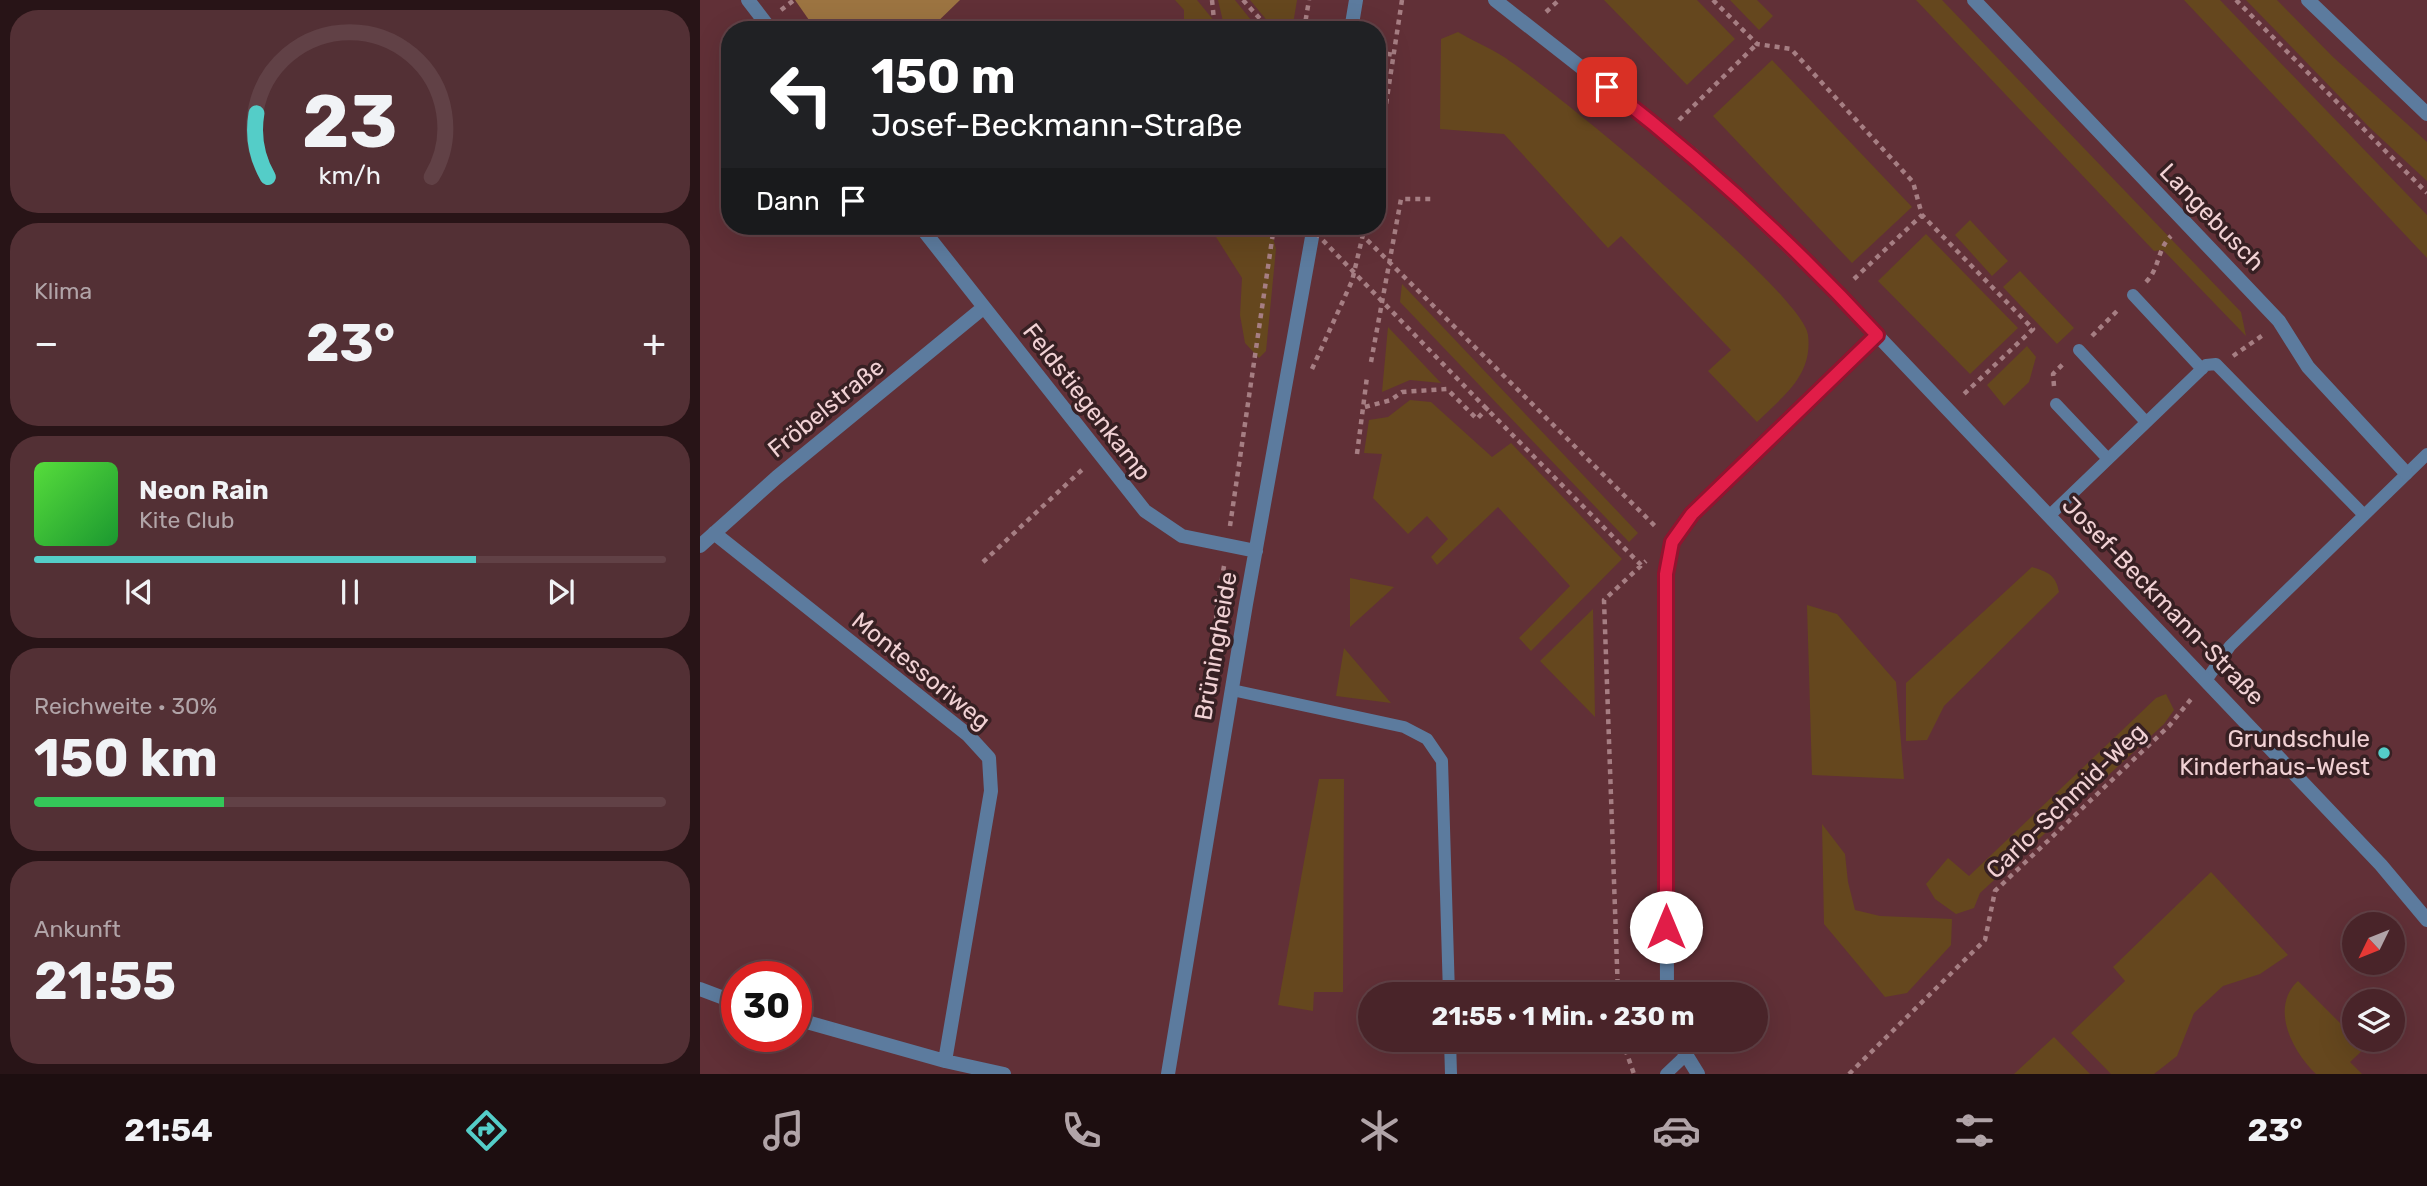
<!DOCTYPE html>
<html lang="de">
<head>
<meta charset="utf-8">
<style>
	:root { --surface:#492429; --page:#533035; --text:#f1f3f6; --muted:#b1a4a8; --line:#614146; --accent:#54cdc8 }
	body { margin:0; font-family:Rubik,sans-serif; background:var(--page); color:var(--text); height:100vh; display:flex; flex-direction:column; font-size:26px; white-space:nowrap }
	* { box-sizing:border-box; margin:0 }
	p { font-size:23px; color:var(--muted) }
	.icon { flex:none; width:38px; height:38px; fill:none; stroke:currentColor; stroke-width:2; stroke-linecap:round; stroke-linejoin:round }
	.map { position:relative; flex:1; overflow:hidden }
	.sheet { display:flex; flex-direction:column; gap:10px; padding:10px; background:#281417; width:700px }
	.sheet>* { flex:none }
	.hud { position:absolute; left:21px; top:21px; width:665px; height:214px; border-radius:28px; box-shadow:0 7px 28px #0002,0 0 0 2px var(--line); background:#202124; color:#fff; overflow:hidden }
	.needle { width:46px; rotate:227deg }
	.tools { position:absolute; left:1642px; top:912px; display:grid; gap:14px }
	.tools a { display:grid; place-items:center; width:63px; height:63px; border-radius:50%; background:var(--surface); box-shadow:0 7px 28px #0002,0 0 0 2px var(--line); font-size:35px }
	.speed { position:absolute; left:21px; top:961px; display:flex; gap:14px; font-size:35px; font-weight:700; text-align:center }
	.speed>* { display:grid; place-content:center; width:91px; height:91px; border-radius:50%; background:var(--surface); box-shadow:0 7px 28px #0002,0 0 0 2px var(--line); line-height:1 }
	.speed .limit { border:10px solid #d22; background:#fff; color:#111 }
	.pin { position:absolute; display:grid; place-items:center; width:60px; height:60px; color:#fff; margin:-30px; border-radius:14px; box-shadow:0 4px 10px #0006 }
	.me { position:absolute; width:77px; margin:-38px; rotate:0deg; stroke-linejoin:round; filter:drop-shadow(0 0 5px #0008) }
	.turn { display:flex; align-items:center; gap:24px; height:147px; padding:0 35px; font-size:32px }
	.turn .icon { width:91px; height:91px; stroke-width:2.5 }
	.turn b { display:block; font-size:49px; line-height:60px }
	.then { display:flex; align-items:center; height:66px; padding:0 35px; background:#0003; gap:14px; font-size:26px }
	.big { font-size:52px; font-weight:700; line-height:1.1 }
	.sheet .widget { flex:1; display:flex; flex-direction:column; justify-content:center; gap:10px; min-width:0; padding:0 24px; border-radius:28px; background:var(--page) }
	.sheet .dial { align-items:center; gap:0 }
	.dial svg { height:182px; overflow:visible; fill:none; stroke:var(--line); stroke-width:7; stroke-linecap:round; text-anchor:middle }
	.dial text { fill:var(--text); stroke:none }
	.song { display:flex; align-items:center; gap:21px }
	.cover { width:84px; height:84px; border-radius:10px; background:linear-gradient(135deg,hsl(110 70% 55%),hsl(130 70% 35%)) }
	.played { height:7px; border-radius:4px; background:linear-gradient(90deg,var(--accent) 70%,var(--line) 70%) }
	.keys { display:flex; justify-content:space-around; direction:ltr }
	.heat { display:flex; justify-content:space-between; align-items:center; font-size:38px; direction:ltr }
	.charge { height:10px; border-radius:5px; background:linear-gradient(90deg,#34c759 30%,var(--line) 0) }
	.trip { position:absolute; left:658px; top:982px; width:410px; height:70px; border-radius:35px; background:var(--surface); box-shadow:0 7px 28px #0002,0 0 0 2px var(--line); font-weight:700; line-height:70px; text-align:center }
	.tabs { display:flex; height:112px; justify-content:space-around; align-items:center; background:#1d0e10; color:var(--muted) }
	.tabs .icon { width:49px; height:49px }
	.tabs .on { color:var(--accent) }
	.tabs b { font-size:32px; color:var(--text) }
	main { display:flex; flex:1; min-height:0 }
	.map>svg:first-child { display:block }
	.green { fill:#65471e }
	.forest { fill:#9c7441 }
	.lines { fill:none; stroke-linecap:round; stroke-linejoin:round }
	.path { stroke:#a67e83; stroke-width:4.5; stroke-dasharray:5 5; stroke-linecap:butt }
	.service { stroke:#5c7b9e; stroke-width:12 }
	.minor { stroke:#5c7b9e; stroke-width:14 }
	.path-bridge { stroke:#a67e83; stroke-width:4.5; stroke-dasharray:5 5; stroke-linecap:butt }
	.route-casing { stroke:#92132f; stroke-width:18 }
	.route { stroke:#e11d48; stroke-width:12 }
	.poi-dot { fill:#54cdc8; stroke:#372023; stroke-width:2.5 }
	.labels { text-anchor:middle; stroke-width:7; stroke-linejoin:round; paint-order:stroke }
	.street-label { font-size:24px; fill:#f1d1d4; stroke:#372023 }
	.poi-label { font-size:24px; fill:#f1d1d4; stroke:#372023; text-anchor:end }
</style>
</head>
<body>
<main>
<section class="sheet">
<div class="widget dial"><svg viewBox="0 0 100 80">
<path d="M14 69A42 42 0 1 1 86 69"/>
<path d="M14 69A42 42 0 0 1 9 41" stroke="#54cdc8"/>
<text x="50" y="56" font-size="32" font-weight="700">23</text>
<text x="50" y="72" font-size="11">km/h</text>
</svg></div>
<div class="widget"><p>Klima</p>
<div class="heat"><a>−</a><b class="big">23°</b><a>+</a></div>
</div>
<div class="widget">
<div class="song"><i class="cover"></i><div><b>Neon Rain</b><p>Kite Club</p></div></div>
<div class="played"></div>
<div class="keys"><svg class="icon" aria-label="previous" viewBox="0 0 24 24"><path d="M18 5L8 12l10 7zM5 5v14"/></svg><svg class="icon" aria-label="pause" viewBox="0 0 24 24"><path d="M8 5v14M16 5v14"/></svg><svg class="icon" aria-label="next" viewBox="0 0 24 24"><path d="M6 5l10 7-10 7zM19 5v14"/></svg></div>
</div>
<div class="widget"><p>Reichweite · 30%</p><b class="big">150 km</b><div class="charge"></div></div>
<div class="widget"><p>Ankunft</p><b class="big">21:55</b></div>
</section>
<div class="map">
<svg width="1727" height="1074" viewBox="0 0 1727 1074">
	<rect width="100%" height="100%" fill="#613037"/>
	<path class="green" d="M 475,0 L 497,0 L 515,22 L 515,30 L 484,30 L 484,10 Z
		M 518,0 L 535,0 L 559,30 L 525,30 Z
		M 550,0 L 597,0 L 592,30 L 575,30 Z
		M 904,0 L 997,0 L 1035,39 L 987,85 Z
		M 1030,0 L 1057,0 L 1073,16 L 1059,30 Z
		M 1216,0 L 1242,0 L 1541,312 L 1546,336 L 1463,250 L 1454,251 Z
		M 1484,0 L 1520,0 L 1727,215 L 1727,258 Z
		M 1546,0 L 1577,0 L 1633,57 L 1727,142 L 1727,181 L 1669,127 Z
		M 758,32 C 773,41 790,48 804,57 C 851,88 1103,293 1108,335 C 1113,376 1083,396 1057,422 L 1008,371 L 1031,350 L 921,236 L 908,248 L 804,134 L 740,129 L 741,39 Z
		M 1072,60 L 1212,207 L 1152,263 L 1013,116 Z
		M 1270,220 L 1308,261 L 1292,276 L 1255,235 Z
		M 509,226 L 570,226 L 576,249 L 566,351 L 559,358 L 545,343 L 540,315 L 542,278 Z
		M 1226,234 L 1318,328 L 1270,374 L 1178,281 Z
		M 1320,271 L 1374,328 L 1357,344 L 1303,287 Z
		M 702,284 L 938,533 L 929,542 L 700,302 Z
		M 688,327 L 741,383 L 710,380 L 682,392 Z
		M 1327,346 L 1336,357 L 1329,382 L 1304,406 L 1287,385 Z
		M 710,400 L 731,402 L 792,457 L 811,443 L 922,559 L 831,651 L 819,638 L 870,586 L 798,507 L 737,565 L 731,557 L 748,539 L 727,516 L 708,534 L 673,498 L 682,454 L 664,453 L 669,420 L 688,417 Z
		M 1332,567 C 1348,572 1356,575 1359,592 L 1244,706 L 1227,740 L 1206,741 L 1206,683 Z
		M 650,578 L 694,587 L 650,627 Z
		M 1107,605 L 1137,614 L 1196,682 L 1204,779 L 1112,775 Z
		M 893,609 L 895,717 L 840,661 Z
		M 644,648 L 691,703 L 636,696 Z
		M 1466,694 L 1474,710 L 1464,724 L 1280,893 L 1274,908 L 1256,914 L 1235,899 L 1226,884 L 1248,858 L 1269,876 L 1456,698 Z
		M 619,779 L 644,779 L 643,992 L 614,992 L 613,1011 L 578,1005 Z
		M 1122,824 L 1145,854 L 1148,882 L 1155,910 L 1180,916 L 1252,919 L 1251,945 L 1207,993 L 1185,997 L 1124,924 Z
		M 1511,872 L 1588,955 L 1560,974 L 1523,986 L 1494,1013 L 1477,1056 L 1454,1074 L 1411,1074 L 1371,1033 L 1425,981 L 1413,967 Z
		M 1598,981 L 1665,1048 L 1650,1062 L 1662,1074 L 1616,1074 C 1593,1052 1569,1008 1598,981 Z
		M 1354,1037 L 1390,1074 L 1314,1074 Z"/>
	<path class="forest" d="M 95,0 L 260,0 L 229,30 L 116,30 Z"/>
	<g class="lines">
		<path class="path" d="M 512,0 L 515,30
			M 543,0 L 570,30
			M 1013,0 L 1057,44 L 1091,49 L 1213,182 L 1222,215 L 1333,329 L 1263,395
			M 1536,0 L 1727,193
			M 81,10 L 94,0
			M 846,12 L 859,0
			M 604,30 L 609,0
			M 677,52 L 694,55
			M 979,120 L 1057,44
			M 677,163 L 702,0
			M 653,226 L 958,529
			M 1154,279 L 1222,215
			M 1446,282 C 1460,268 1457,249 1471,236
			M 1392,336 L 1418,310
			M 1533,356 L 1563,335
			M 671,362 L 701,199 L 733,199
			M 612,369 L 652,281 L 665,226
			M 1354,386 L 1353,374 L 1363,364
			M 776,398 L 941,565
			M 665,407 L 691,400 L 702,392 L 747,389 L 777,419 L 788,407
			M 657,454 L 667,377
			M 530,526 L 574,226
			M 283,562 L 385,467
			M 517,630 L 516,613 L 524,566
			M 918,994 L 904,600 L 946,561
			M 922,1040 L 934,1074
			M 1149,1074 L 1285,940 L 1295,891 L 1469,726 L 1492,698"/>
		<path class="service" d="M 1433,295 L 1502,369
			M 1379,350 L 1446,422
			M 1356,404 L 1408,459
			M 1350,515 L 1506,365 L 1516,364 L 1664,515
			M 1507,679 L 1530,646 L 1727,454
			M 532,690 L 704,727 L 727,739 L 742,761 L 749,994
			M 750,1040 L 751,1074
			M 966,1074 L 986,1055"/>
		<path class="minor" d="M 48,0 L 71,30
			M 795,0 L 993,155 L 1138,294 L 1681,865 L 1727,920
			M 1274,0 L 1579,321 L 1608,367 L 1706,473
			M 1608,0 L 1727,114
			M 651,30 L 656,0
			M 220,226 L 445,511 L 482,536 L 556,551
			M 14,533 L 268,735 L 289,758 L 291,791 L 245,1061
			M 0,546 L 77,477 L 283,308
			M 0,989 L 37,1003
			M 967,994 L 966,574 L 972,543 L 992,514 L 1177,335
			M 96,1019 L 245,1061 L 304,1074
			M 977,1040 L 998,1074
			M 468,1074 L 546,604 L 614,226"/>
		<path class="path-bridge" d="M 609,226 L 776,398"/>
	</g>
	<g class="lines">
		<g class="route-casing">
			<path id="route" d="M 907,87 C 1004,162 1094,245 1177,335 L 992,514 L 972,542 L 966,574 L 966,927"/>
		</g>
		<use href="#route" class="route"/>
	</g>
	<circle class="poi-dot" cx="1684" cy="753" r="7"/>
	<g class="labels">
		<g class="street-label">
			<text transform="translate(1512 217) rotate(46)" y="8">Langebusch</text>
			<text transform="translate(387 402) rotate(52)" y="8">Feldstiegenkamp</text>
			<text transform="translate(126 408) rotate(-39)" y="8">Fröbelstraße</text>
			<text transform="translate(1463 601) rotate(46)" y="8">Josef-Beckmann-Straße</text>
			<text transform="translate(516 646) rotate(-80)" y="8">Brüningheide</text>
			<text transform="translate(221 671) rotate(39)" y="8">Montessoriweg</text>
			<text transform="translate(1366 801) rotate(-44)" y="8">Carlo-Schmid-Weg</text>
		</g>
		<g class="poi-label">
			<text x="1670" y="747">Grundschule<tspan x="1670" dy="28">Kinderhaus-West</tspan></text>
		</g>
	</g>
</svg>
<div class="tools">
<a><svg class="needle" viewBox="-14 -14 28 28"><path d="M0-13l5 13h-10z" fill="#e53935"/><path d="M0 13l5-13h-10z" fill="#b1a4a8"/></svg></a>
<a><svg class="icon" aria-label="layers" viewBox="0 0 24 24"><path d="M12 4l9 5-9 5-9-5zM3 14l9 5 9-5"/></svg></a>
</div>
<div class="speed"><div class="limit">30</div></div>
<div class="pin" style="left:907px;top:87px;background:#d93025"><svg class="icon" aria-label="arrive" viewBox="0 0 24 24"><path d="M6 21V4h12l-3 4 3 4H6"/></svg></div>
<svg class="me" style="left:966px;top:927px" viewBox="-20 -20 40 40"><circle r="19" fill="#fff"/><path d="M0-13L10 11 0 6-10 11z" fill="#e11d48"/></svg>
<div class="trip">21:55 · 1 Min. · 230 m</div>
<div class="hud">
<div class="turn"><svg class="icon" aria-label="left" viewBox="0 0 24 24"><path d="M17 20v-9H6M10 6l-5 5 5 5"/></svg><div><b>150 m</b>Josef-Beckmann-Straße</div></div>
<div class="then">Dann<svg class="icon" aria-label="arrive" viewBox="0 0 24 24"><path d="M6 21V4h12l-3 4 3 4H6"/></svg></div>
</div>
</div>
</main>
<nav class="tabs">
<b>21:54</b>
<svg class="icon on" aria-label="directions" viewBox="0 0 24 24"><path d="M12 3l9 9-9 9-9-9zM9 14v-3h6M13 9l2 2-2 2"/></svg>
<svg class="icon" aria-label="music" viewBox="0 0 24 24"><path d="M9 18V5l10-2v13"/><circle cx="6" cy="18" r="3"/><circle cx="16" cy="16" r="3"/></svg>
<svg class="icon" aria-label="phone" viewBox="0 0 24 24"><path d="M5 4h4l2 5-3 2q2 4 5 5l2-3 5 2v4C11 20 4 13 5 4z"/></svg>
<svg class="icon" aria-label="climate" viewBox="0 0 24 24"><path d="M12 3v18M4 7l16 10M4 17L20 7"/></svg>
<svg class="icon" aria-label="car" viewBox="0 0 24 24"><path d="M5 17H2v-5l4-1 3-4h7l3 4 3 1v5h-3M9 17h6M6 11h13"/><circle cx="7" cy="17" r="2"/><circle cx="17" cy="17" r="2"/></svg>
<svg class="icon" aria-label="filters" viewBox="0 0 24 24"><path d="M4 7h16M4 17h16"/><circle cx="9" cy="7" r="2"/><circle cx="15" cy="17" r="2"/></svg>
<b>23°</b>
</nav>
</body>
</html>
